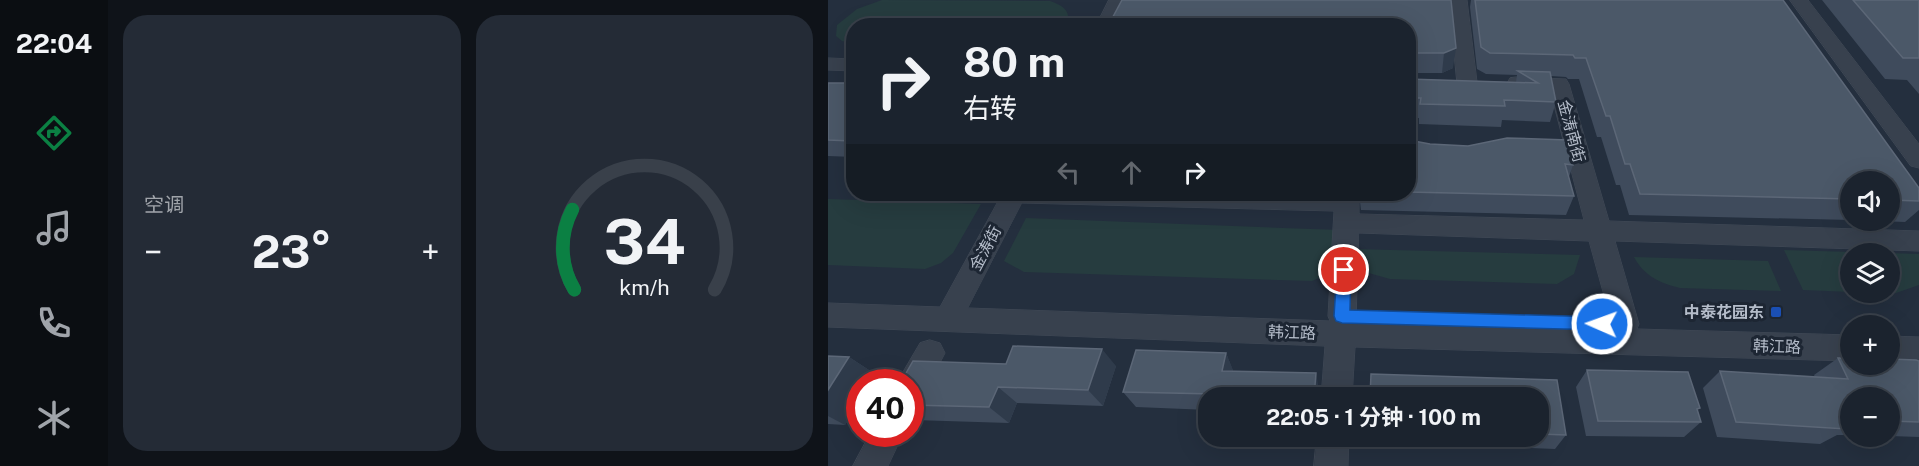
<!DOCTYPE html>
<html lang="zh">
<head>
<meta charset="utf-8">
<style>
	:root { --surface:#1b232e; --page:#242b36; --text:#f1f3f6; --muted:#a0a4aa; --line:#39404a; --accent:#0b8043 }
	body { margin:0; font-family:"Public Sans","Noto Sans SC",sans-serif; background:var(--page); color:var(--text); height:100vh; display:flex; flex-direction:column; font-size:22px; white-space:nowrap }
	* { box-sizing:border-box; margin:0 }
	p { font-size:20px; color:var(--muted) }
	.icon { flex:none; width:33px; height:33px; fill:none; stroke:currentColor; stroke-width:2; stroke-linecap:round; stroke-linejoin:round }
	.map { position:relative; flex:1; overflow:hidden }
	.panel { display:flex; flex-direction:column; gap:15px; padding:15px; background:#0f1319; width:720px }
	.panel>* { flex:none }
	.banner { position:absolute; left:18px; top:18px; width:570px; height:183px; border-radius:24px; box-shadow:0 6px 24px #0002,0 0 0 2px var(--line); background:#1b232e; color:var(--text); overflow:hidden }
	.tools { position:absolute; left:1012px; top:171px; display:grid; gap:12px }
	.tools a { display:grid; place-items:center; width:60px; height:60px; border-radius:50%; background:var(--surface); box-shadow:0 6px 24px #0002,0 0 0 2px var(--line); font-size:30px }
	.speed { position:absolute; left:18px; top:369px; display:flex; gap:12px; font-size:30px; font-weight:700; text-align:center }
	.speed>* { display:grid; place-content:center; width:78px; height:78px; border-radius:50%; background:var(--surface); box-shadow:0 6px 24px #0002,0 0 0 2px var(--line); line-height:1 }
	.speed .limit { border:9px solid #d22; background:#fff; color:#111 }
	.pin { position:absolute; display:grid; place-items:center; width:51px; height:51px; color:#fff; margin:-26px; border:3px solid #fff; border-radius:50%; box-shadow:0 2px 6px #0007 }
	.me { position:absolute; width:66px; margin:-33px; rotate:272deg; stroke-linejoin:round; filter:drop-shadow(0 0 4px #0008) }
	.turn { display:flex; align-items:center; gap:21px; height:126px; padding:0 18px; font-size:27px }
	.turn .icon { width:78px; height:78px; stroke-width:2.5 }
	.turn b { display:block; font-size:42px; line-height:51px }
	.lanes { display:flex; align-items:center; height:57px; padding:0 18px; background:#0003; justify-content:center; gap:30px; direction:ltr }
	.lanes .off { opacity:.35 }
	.big { font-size:45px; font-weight:700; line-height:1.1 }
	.panel .card { flex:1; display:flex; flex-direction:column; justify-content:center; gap:9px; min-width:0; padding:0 21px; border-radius:24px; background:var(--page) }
	.panel .dial { align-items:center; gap:0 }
	.dial svg { height:156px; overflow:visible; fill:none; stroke:var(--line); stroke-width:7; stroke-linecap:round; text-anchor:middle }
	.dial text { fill:var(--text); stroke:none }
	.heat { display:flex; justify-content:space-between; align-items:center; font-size:33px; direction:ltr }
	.panel .tiles { flex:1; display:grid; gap:15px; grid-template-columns:repeat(2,1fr) }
	.trip { position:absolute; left:370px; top:387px; width:351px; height:60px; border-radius:24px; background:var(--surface); box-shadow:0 6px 24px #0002,0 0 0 2px var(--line); font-weight:700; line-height:60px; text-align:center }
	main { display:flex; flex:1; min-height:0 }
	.tab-bar { display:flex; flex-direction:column; width:108px; justify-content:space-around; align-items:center; background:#0b0e12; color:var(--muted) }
	.tab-bar .icon { width:42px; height:42px }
	.tab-bar .active { color:var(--accent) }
	.tab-bar b { font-size:27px; color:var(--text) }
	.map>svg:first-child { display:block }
	.green { fill:#263c3f }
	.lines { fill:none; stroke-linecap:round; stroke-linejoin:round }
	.minor-casing { stroke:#414a57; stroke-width:1 }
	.minor { fill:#38414e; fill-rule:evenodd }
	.wall { fill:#3f4b5c }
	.shaded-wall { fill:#2f3b4b }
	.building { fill:#4b5868; stroke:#5c6777; stroke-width:1.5 }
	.route { fill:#1a73e8; stroke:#114b97; stroke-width:1.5 }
	.transit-dot { fill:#1a4fb4; stroke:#1d2633; stroke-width:2 }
	.labels { text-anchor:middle; stroke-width:6; stroke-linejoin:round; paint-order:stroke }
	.street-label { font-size:16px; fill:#b4bcc9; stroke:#1d2633 }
	.poi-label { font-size:16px; font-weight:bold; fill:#b4bcc9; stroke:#1d2633; text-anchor:end }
</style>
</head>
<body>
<main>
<nav class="tab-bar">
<b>22:04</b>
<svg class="icon active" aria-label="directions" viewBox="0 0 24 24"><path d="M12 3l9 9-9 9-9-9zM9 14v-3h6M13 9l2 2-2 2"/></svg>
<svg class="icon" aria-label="music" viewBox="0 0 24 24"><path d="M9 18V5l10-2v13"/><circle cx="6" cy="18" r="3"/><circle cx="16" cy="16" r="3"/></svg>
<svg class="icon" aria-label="phone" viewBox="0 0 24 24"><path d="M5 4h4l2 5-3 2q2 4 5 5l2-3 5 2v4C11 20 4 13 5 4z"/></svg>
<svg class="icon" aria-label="climate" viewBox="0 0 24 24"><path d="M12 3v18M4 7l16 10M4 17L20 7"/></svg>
</nav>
<section class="panel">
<div class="tiles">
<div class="card"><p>空调</p>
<div class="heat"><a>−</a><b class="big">23°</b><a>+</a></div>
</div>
<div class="card dial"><svg viewBox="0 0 100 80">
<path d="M14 69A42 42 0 1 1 86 69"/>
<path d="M14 69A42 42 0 0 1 13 28" stroke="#0b8043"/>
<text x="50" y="56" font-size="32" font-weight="700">34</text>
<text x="50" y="72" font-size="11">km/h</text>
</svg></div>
</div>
</section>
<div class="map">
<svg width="1091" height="466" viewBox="0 0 1091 466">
	<rect width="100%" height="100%" fill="#242f3e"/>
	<path class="green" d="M 54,0 L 222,1 C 234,5 245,11 238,26 L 26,26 L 25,44 L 14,41 L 8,36 L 9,25 L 29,9 Z
		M 0,199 L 153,204 L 125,253 L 113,263 L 97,269 L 0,265 Z
		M 198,218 L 510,230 L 505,272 L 484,281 L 196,272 L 176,261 Z
		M 526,249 L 752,255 L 746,274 L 729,284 L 562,279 L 537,272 Z
		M 956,250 L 1091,254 L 1091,285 L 1068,293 L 1044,293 L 1062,292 L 1062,254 L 1023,254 L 1023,292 L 975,290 Z
		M 806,257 L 940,261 L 953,291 L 852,288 C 832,283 816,276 806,257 Z"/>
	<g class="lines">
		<g class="minor-casing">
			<path id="minor" d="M 281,0 L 299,0 L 287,26 L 268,26 Z
				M 621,0 L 639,0 L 649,82 L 646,87 L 639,88 L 632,87 L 629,82 Z
				M 962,0 L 980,0 L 1091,144 L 1091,168 L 1083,166 Z
				M 0,58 L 26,59 L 26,71 L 0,70 Z
				M 689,77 L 738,79 L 741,84 L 781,221 L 1091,231 L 1091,251 L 787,241 L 811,324 L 809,329 L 1023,335 L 1023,361 L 527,347 L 524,398 L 493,398 L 497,346 L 0,327 L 0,303 L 112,307 L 174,194 L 521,194 L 528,195 L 531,202 L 531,214 L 756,220 L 722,90 L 682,88 L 679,83 L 682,78 ZM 194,203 L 506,211 L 500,316 L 502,321 L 140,308 ZM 531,233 L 761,241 L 785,328 L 526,321 L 528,316 Z
				M 1062,336 L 1091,337 L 1091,363 L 1062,362 Z
				M 102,340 L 112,343 L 117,353 L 93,399 L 82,403 L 82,382 L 69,382 L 92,343 Z
				M 42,434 L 75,434 L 60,466 L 25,466 Z
				M 489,436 L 521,436 L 520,466 L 486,466 Z"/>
		</g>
		<use href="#minor" class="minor"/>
	</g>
	<path class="wall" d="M 623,0 L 625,68 L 614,73 L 585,73 L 585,79 L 688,82 L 689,75 L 658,74 L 649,69 L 642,7 L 643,0 L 955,0 L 1091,188 L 1091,210 L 1077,222 L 1024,220 L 1062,220 L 1062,182 L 1023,182 L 1023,220 L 801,215 L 792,185 L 788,185 L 773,137 L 769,137 L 751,79 L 740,79 L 738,77 L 723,76 L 728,102 L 722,122 L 674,120 L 673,127 L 591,124 L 591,118 L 580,118 L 580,26 Z
		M 994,0 L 1091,0 L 1091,94 L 1079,80 L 1057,79 Z
		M 0,83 L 26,83 L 26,157 L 0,156 Z
		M 580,140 L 602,144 L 745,165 L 741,177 L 746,196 L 738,215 L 533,210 L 531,194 L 580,194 Z
		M 398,353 L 405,371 L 491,390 L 491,398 L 381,398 L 381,410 L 308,407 L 295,392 Z
		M 0,356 L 21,357 L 47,374 L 42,382 L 32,382 L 32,400 L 17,425 L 0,424 Z
		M 1010,358 L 1091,361 L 1091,437 L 1062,436 L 1062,398 L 1023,398 L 1023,435 L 1009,435 L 992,444 L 889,437 L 875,388 L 892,371 L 987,377 L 986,375 Z
		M 288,366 L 275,406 L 189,403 L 181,423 L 86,420 L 82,417 L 82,382 Z
		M 759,370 L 869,410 L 873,422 L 856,437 L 758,436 L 748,387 Z
		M 711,398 L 738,435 L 727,449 L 541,442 L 541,436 L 711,436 Z"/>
	<path class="shaded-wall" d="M 628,48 L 625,68 L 614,73 L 616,53 Z
		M 586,69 L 584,89 L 580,91 L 580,72 Z
		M 274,349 L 288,366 L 275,406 L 260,390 Z
		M 398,353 L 405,370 L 402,387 L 394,371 Z
		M 21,357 L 47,374 L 42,382 L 32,382 L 32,400 L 17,425 L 0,416 L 0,390 Z
		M 488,373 L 491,390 L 491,398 L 486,398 Z
		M 170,387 L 189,403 L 181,423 L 161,407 Z"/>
	<path class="building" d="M 294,0 L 623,0 L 628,48 L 616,53 L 580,53 L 580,26 L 280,26 Z
		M 647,0 L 955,0 L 1091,188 L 1091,201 L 1062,200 L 1062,182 L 1023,182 L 1023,199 L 812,194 L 802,164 L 797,164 L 782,116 L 778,116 L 758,58 L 747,58 L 745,55 L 662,53 L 653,47 Z
		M 1025,0 L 1091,0 L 1091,58 L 1075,58 Z
		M 690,71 L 722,72 L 728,102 L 676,100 L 677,106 L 592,104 L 593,98 L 580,98 L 580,79 L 710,83 Z
		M 0,83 L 26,83 L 26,142 L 24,141 L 0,140 Z
		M 679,138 L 740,140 L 745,165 L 737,164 L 746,196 L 580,192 L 580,140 L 602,144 L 640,146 Z
		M 185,346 L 274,349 L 260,390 L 170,387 L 161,407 L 82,405 L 82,382 L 73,382 L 85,361 L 178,364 Z
		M 308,350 L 398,353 L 394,371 L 488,373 L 486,398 L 386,398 L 387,394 L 295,392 Z
		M 0,356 L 21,357 L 0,390 Z
		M 1010,358 L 1023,358 L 1023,364 L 1062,364 L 1062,359 L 1088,360 L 1091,361 L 1091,422 L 1062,421 L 1062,398 L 1023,398 L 1023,419 L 1013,419 L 1018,429 L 908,422 L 892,371 L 1020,379 Z
		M 759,370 L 860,372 L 872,408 L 869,409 L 873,422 L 770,421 Z
		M 543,374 L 729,380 L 738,435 L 711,434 L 711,398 L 542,398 Z"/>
	<path class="route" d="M 516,264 L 521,266 L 523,270 L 522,310 L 774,317 L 779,319 L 781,324 L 779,328 L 774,330 L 514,323 L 508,321 L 506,316 L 509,270 L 511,266 Z"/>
	<rect class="transit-dot" x="942" y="306" width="12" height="12" rx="3"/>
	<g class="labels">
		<g class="street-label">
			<text transform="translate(744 131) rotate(75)" y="6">金涛南街</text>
			<text transform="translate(157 248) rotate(-62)" y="6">金涛街</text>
			<text transform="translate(464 332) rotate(2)" y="6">韩江路</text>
			<text transform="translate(949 346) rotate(2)" y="6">韩江路</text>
		</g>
		<g class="poi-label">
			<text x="936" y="318">中泰花园东</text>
		</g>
	</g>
</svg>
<div class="tools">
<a><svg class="icon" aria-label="sound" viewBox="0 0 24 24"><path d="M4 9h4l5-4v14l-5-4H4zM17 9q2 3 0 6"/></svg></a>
<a><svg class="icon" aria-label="layers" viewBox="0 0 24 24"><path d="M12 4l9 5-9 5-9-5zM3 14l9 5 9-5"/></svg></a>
<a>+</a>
<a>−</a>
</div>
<div class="speed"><div class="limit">40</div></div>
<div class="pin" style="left:516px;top:270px;background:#d93025"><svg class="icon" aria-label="arrive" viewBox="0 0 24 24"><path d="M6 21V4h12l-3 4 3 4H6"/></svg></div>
<svg class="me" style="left:774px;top:324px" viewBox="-20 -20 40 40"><circle r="17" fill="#1a73e8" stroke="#fff" stroke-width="3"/><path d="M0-11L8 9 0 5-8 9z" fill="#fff"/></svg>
<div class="trip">22:05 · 1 分钟 · 100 m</div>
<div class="banner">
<div class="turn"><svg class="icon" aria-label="right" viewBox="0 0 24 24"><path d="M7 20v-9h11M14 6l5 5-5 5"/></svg><div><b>80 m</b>右转</div></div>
<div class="lanes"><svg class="icon off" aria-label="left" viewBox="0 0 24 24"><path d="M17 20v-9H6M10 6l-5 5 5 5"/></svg><svg class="icon off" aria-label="ahead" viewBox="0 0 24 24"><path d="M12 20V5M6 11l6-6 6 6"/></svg><svg class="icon" aria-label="right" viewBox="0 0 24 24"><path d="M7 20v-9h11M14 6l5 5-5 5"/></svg></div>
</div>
</div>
</main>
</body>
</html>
